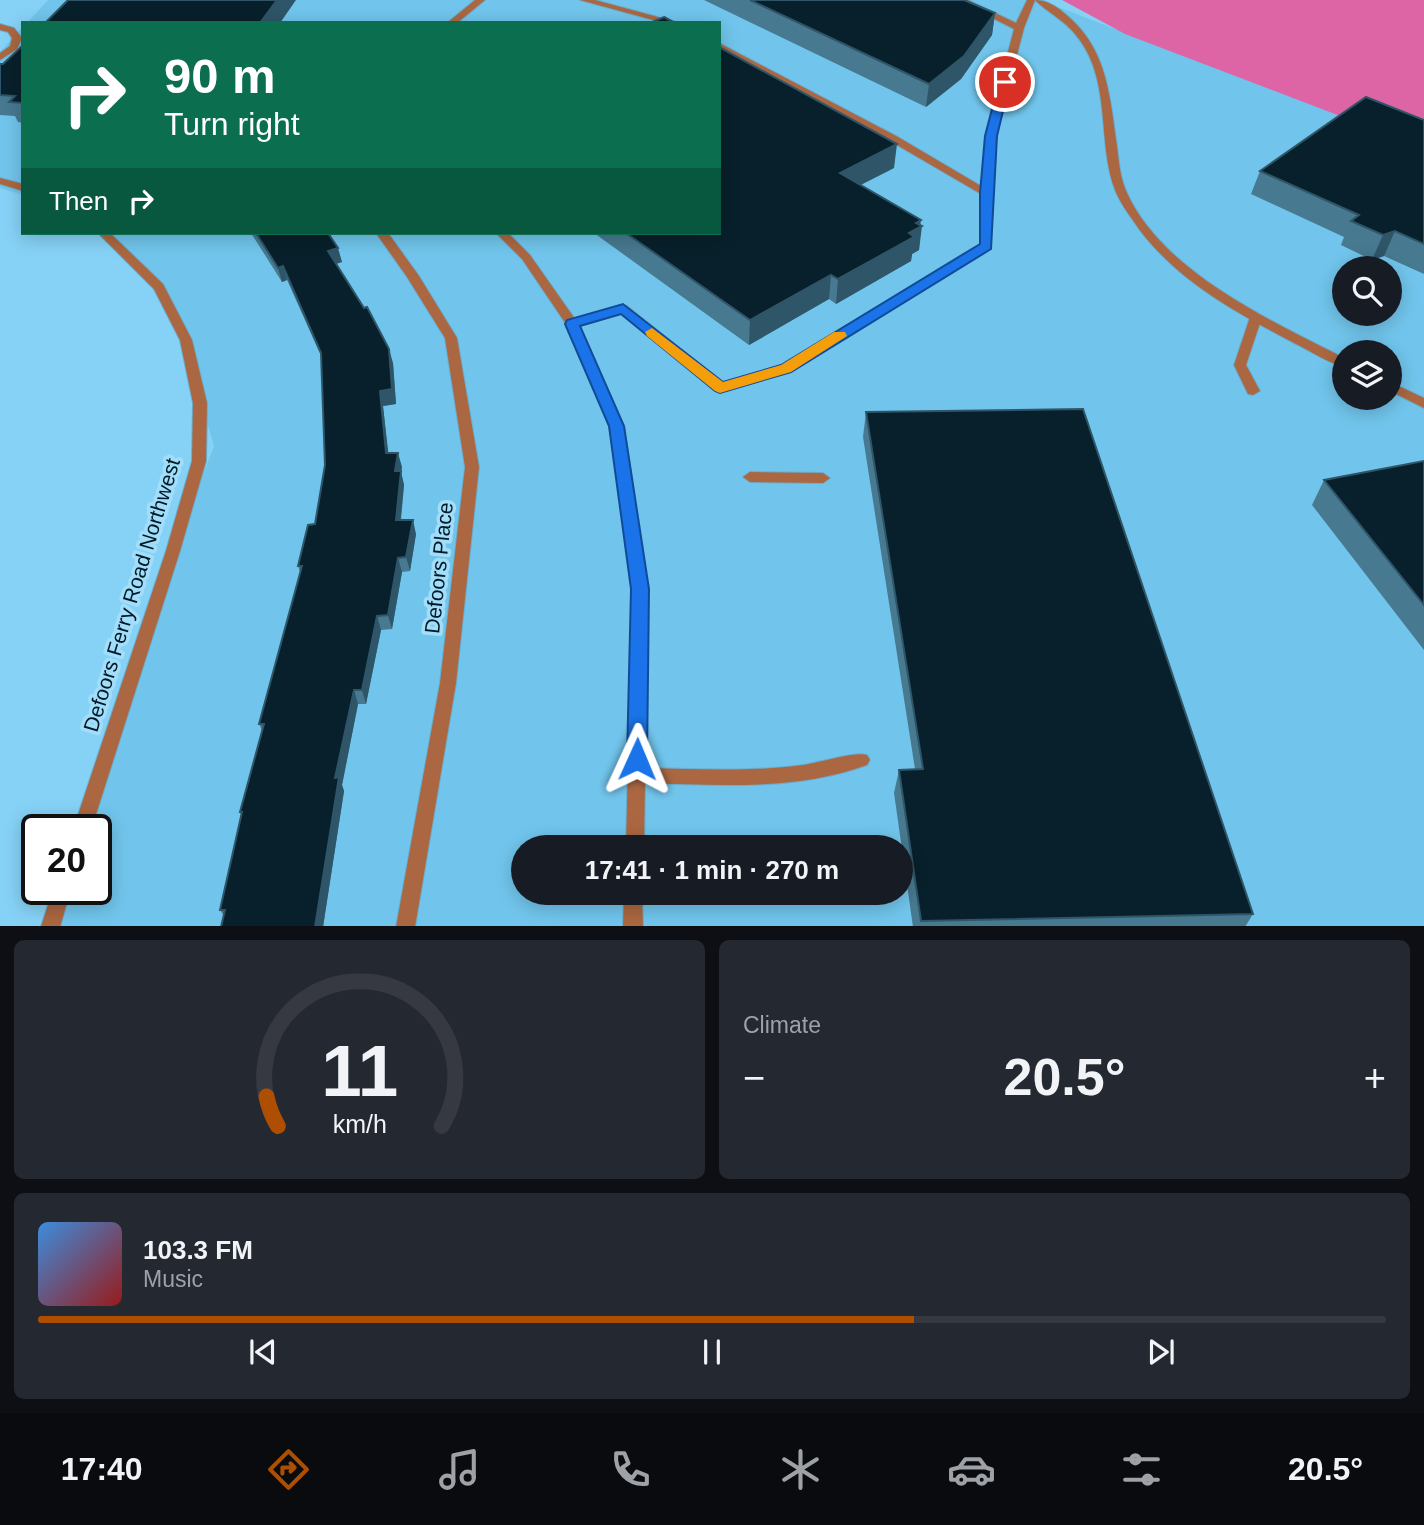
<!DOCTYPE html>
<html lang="en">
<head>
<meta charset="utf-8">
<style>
	:root { --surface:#171b24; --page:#242831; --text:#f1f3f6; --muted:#9ea1a6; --line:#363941; --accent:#ad4e00 }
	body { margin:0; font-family:Helvetica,sans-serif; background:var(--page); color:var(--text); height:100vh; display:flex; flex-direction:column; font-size:26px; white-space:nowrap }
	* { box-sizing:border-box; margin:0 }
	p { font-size:23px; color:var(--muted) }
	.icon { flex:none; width:38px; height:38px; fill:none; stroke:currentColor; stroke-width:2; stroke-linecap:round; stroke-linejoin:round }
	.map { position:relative; height:926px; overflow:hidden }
	.drawer { display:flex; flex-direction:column; gap:14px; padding:14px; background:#0d0f14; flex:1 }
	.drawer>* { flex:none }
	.guide { position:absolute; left:21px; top:21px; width:700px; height:214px; border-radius:0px; box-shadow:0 4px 18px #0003; background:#0b6e4f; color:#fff; overflow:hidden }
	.buttons { position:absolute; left:1332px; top:256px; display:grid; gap:14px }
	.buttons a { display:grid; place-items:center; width:70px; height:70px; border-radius:50%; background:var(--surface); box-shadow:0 4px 18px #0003; font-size:35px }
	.speed { position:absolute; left:21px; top:814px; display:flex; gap:14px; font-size:35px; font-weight:700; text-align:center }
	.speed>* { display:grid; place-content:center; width:91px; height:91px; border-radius:50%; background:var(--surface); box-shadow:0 4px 18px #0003; line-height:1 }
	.speed .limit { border:4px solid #111; border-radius:10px; background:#fff; color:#111 }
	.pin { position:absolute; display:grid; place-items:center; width:60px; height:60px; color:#fff; margin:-30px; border:4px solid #fff; border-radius:50%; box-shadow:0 2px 7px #0007 }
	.me { position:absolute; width:77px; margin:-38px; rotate:1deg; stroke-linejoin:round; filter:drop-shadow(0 0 5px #0008) }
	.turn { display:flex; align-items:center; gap:24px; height:147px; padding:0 28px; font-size:32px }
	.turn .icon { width:91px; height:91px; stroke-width:2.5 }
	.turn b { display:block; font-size:49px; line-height:60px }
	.then { display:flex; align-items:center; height:66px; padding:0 28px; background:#0003; gap:14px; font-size:26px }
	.big { font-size:52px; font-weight:600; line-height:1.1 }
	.drawer .widget { flex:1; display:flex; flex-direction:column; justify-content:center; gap:10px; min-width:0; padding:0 24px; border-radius:10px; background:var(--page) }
	.drawer .dial { align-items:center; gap:0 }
	.dial svg { height:182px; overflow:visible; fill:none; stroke:var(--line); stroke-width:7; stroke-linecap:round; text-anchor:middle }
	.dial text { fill:var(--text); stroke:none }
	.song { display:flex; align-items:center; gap:21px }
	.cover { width:84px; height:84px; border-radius:10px; background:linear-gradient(135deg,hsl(210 70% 55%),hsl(0 70% 35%)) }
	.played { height:7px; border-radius:4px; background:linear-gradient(90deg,var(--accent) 65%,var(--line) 65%) }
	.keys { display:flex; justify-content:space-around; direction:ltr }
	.heat { display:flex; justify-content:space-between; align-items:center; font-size:38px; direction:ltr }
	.drawer .tiles { flex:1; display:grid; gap:14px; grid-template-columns:1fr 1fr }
	.widget:last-child { grid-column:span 2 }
	.trip { position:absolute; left:511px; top:835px; width:402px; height:70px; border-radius:35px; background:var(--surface); box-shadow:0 4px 18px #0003; font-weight:600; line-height:70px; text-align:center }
	.dock { display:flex; height:112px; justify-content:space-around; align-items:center; background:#090b0e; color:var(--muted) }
	.dock .icon { width:49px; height:49px }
	.dock .on { color:var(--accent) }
	.dock b { font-size:32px; color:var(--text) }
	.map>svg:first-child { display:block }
	.built { fill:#71c5ec; fill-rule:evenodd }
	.forest { fill:#dd65a5 }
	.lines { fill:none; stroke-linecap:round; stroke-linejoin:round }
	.service-casing { stroke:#6badcd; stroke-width:2 }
	.minor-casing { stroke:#6badcd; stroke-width:2 }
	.tertiary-casing { stroke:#6badcd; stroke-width:2 }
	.service { fill:#ab6741; fill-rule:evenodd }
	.minor { fill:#ab6741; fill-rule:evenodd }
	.tertiary { fill:#ab6741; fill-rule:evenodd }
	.wall { fill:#477990 }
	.shaded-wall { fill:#2e5568 }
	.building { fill:#08202b; stroke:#2e5568; stroke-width:2 }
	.route { fill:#1a73e8; stroke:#114b97; stroke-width:2 }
	.slow { fill:#f59e0b }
	.labels { text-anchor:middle; stroke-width:7; stroke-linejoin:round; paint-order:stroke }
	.street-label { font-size:21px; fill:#001a27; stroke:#a2ddfa }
</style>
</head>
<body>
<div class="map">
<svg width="1424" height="927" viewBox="0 0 1424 927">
	<rect width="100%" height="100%" fill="#86d2f6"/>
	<path class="built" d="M 48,0 L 1040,0 L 1424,148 L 1424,926 L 41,926 L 54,889 L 96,889 L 96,830 L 74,829 L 125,675 L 214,446 L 174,309 L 101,233 L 719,233 L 719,23 L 27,23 ZM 1344,268 L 1390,268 L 1390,313 L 1344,313 ZM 1344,352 L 1390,352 L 1390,397 L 1344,397 ZM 523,847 L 901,847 L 901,892 L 523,892 Z
		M 23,27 L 23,195 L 0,188 L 0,52 Z"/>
	<path class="forest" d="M 1062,0 L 1424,0 L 1424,148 L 1125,34 Z"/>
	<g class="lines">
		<g class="service-casing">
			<path id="service" d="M 580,0 L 595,0 L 680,23 L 664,23 Z
				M 957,0 L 968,0 L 1016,23 L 1027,0 L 1035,0 L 1024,28 L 996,136 L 992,193 L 991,248 L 791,372 L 720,392 L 715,391 L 621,314 L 579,326 L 624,426 L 648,589 L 645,768 C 698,769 751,772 803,765 C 818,763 856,751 867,755 L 870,760 L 867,765 C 796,791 719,785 645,783 L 644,847 L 626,847 L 632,589 L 610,426 L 566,324 L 522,259 L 496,233 L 508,233 L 530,255 L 575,319 L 623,305 L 627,306 L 722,383 L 781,366 L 981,245 L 981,194 L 890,141 L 719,50 L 719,43 L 898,137 L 981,186 L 986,136 L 1014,29 Z
				M 1256,313 L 1262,317 L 1246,365 L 1260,391 L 1253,395 L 1248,394 L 1234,365 L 1250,317 Z
				M 750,472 L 823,473 L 830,478 L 823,483 L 750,482 L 743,477 Z
				M 624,892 L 642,892 L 643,927 L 623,927 Z"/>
		</g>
		<g class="minor-casing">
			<path id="minor" d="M 475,0 L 485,0 L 457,23 L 447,23 Z
				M 1035,0 C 1049,0 1060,9 1071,19 C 1108,53 1110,99 1117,146 C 1119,162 1120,178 1127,193 C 1163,272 1270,320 1344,358 L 1344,367 C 1327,362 1312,352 1296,344 C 1235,312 1171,278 1132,219 C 1125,209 1118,199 1114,187 C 1097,138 1112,77 1075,34 C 1064,20 1047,12 1035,0 Z
				M 0,24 L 14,28 L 22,38 L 17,49 L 0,60 L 0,53 L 10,46 L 12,38 L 8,32 L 0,30 Z
				M 376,233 L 388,233 L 419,276 L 457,338 L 479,467 L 456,683 L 415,927 L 396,927 L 440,683 L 465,467 L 445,338 L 407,277 Z
				M 1390,382 L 1424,398 L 1424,408 L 1390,391 Z"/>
		</g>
		<g class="tertiary-casing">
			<path id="tertiary" d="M 0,178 L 23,184 L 23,191 L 0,184 Z
				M 98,233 L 110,233 L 163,284 L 192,340 L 207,403 L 206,461 L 180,551 L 91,830 L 73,830 L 166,551 L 192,461 L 193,403 L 180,340 L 154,289 Z
				M 53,889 L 71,889 L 60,927 L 41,927 Z"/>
		</g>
		<use href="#service" class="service"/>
		<use href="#minor" class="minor"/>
		<use href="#tertiary" class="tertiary"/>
	</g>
	<path class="wall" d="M 704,0 L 964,0 L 995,13 L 992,35 L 961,79 L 926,107 Z
		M 23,45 L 23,123 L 18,122 L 15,116 L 0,115 L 0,64 L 3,64 Z
		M 1424,120 L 1424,274 L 1384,256 L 1372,260 L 1341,245 L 1344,237 L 1251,194 L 1260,171 Z
		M 894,168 L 861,185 L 921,225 L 919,250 L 912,254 L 911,261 L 836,304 L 829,299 L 749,345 L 594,233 L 719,233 Z
		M 251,233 L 328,233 L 342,262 L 336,264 L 393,363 L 396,404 L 383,406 L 388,453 L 402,467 L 401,472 L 404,485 L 401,520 L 416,534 L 410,571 L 402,572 L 392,629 L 381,630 L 366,704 L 358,704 L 342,785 L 344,791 L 323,927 L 221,927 L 224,916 L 220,910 L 241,815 L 240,812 L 262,730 L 259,724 L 300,572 L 298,566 L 315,524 L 325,465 L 322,358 L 287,280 L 282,282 Z
		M 866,412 L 1253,914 L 1245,927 L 913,927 L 894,793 L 899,770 L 915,769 L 863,437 Z
		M 1424,461 L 1424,650 L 1312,505 L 1324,480 Z"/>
	<path class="shaded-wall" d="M 277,0 L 296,0 L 280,23 L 260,23 Z
		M 995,13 L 992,35 L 961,79 L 926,107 L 929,84 Z
		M 897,144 L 894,168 L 838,196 L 840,173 Z
		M 921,220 L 920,227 L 922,226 L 919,250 L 912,254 L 911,261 L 836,304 L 838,279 L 909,233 L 916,223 Z
		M 1395,231 L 1384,256 L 1372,260 L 1383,235 Z
		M 338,248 L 342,262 L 332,265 L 328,251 Z
		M 283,266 L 287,280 L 282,282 L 278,268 Z
		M 831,275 L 829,299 L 749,345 L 750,320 Z
		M 389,349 L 393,363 L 396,404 L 383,406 L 390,468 L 386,453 L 380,391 Z
		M 398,453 L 402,467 L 401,472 L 404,485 L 399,535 L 396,520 L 395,471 Z
		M 413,520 L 416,534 L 410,571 L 406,557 Z
		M 398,558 L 402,572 L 392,629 L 388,615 Z
		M 377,616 L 381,630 L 366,704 L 362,690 Z
		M 354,690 L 358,704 L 342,785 L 344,791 L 323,927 L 315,927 L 335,778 Z"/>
	<path class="building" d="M 68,0 L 277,0 L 260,23 L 45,23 Z
		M 750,0 L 964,0 L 995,13 L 964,56 L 929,84 Z
		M 664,17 L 675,23 L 650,23 Z
		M 23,45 L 23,103 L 9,102 L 15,96 L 0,95 L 0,64 L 3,64 Z
		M 719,47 L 897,144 L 840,173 L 921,220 L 916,223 L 922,226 L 909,233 L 914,237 L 838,279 L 831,275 L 750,320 L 626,233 L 719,233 Z
		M 1366,97 L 1424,120 L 1424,244 L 1395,231 L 1383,235 L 1351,221 L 1359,215 L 1260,171 Z
		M 256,233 L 328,233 L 338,248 L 328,251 L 364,308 L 367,307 L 389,349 L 392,389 L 380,391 L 386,453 L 398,453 L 395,471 L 401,471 L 396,520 L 413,520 L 406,557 L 398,558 L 388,615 L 377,616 L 362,690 L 354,690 L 335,778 L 339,777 L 315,927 L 221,927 L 225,910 L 220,910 L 242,812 L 240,812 L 264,724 L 259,724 L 302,566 L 298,566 L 308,525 L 315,524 L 325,465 L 321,353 L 283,266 L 278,268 Z
		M 1083,409 L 1253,914 L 921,921 L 899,770 L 923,769 L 866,412 Z
		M 1424,461 L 1424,605 L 1324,480 Z"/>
	<path class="route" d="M 1005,79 L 1010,82 L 997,136 L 991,249 L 791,372 L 720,393 L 715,391 L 621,314 L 580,326 L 624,426 L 649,589 L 647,759 L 644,765 L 637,768 L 630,765 L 627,759 L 631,589 L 609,426 L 565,324 L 567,320 L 623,304 L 723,382 L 781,365 L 980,244 L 980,193 L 985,136 L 999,82 Z"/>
	<path class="slow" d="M 652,328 L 723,382 L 781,365 L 834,332 L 845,332 L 847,336 L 791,372 L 720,393 L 715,391 L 647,336 L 645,332 Z"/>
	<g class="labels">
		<g class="street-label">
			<text transform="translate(439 568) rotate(-84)" y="7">Defoors Place</text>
			<text transform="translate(132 595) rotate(-73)" y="7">Defoors Ferry Road Northwest</text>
		</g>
	</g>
</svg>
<div class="buttons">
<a><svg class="icon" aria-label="search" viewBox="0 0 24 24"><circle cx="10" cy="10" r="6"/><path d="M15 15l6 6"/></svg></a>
<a><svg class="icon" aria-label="layers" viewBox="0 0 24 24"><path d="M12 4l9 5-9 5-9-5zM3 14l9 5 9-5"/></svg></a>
</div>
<div class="speed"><div class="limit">20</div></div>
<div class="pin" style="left:1005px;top:82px;background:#d93025"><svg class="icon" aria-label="arrive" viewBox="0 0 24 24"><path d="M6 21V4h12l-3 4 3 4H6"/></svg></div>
<svg class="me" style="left:637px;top:759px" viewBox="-20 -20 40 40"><path d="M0-17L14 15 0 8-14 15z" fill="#1a73e8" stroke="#fff" stroke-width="4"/></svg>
<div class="trip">17:41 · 1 min · 270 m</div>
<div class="guide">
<div class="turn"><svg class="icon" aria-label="right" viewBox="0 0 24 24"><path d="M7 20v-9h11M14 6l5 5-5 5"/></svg><div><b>90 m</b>Turn right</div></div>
<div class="then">Then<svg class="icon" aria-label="right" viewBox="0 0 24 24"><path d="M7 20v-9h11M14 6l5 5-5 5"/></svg></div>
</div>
</div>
<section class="drawer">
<div class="tiles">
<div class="widget dial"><svg viewBox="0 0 100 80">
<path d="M14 69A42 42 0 1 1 86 69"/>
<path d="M14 69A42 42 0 0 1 9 56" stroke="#ad4e00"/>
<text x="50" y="56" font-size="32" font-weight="700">11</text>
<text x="50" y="72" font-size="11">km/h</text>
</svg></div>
<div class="widget"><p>Climate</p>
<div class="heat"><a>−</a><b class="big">20.5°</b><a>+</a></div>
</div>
<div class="widget">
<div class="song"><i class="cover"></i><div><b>103.3 FM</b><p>Music</p></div></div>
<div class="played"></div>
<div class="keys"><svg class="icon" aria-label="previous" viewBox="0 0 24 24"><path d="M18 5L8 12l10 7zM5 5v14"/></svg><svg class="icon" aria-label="pause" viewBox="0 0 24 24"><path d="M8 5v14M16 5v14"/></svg><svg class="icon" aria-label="next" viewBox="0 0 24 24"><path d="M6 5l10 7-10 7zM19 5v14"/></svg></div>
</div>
</div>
</section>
<nav class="dock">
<b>17:40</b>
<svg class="icon on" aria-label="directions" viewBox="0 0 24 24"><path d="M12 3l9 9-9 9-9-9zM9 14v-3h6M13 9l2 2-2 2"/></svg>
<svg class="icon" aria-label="music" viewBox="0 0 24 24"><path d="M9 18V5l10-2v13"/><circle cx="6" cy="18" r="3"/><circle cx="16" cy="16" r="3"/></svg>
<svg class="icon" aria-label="phone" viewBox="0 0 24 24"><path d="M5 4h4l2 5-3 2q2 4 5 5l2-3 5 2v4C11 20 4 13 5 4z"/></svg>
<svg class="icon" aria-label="climate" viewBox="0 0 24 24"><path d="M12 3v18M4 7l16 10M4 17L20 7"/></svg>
<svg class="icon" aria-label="car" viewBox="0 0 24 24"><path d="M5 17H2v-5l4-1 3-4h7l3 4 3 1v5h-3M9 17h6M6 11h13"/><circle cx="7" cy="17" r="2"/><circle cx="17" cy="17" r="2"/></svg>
<svg class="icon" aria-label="filters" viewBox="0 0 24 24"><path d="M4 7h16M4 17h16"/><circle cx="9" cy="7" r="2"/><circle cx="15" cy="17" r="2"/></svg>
<b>20.5°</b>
</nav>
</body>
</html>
